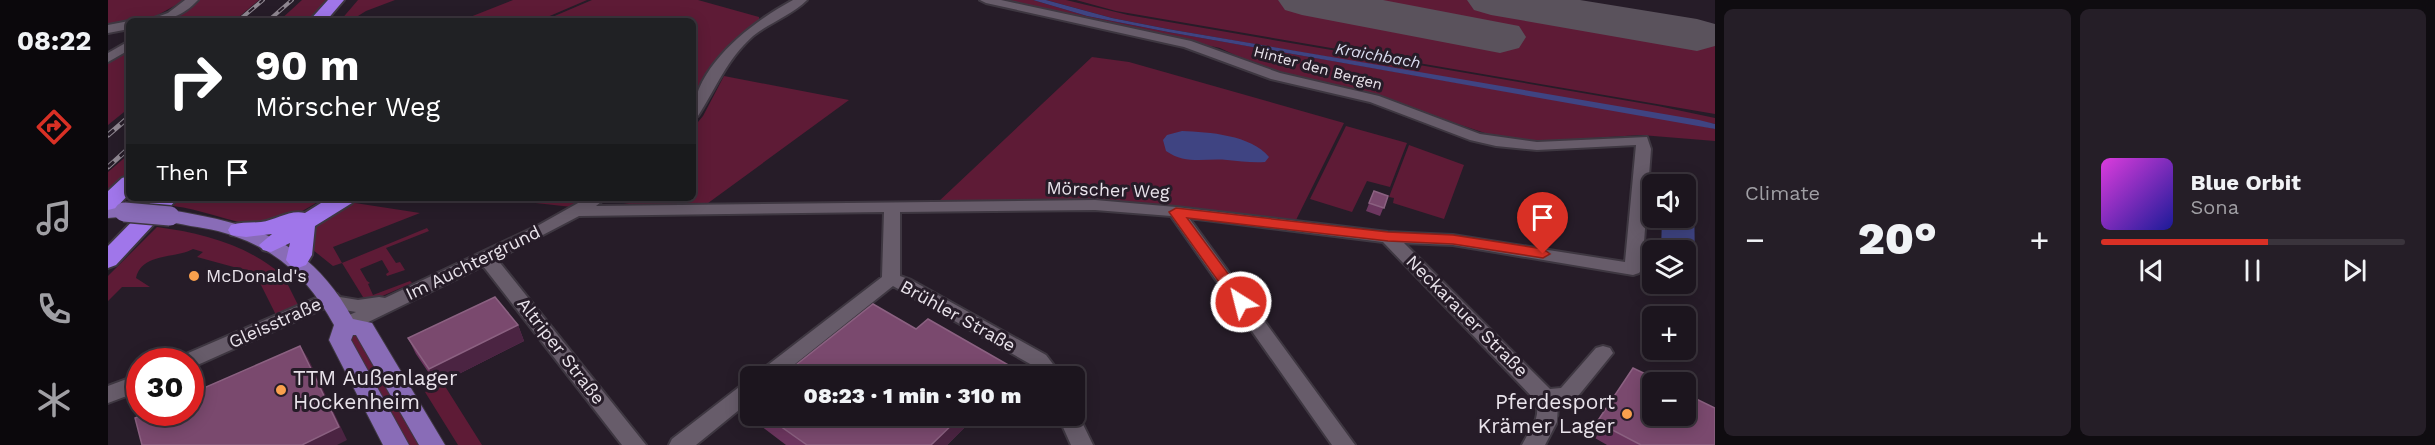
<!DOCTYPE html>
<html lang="en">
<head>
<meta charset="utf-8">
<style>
	:root { --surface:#1c151e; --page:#251e27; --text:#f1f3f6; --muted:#a09fa4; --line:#3a343c; --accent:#d93025 }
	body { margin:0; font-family:"Work Sans",sans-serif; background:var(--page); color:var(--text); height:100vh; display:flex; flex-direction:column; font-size:22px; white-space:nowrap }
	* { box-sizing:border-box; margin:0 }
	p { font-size:20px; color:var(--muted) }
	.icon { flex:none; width:33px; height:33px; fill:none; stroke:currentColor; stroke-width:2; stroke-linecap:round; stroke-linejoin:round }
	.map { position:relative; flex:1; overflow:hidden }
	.drawer { display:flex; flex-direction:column; gap:9px; padding:9px; background:#0f0c10; width:720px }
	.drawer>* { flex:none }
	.hud { position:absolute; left:18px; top:18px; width:570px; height:183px; border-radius:9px; box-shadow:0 3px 15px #0003,0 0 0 2px var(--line); background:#202124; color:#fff; overflow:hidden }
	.buttons { position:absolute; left:1534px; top:174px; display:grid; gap:12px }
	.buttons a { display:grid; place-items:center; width:54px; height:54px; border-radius:9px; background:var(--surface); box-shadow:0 3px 15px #0003,0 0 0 2px var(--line); font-size:30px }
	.speed { position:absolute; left:18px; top:348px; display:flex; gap:12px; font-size:30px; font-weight:700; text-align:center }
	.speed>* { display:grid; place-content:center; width:78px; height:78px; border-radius:50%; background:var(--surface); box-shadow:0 3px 15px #0003,0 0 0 2px var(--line); line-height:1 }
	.speed .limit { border:9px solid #d22; background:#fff; color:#111 }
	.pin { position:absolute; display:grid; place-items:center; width:51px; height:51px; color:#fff; margin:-62px -26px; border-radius:50% 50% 50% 0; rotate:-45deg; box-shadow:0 0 6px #0007 }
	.pin .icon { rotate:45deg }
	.me { position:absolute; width:66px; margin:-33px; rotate:324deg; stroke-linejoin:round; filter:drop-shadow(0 0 4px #0008) }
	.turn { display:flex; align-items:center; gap:21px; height:126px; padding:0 30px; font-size:27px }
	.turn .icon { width:78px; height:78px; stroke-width:2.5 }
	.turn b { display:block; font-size:42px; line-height:51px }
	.then { display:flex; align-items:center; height:57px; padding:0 30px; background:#0003; gap:12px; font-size:22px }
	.big { font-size:45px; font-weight:800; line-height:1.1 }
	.drawer .tile { flex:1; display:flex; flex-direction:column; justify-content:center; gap:9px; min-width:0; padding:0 21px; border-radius:9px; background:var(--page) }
	.song { display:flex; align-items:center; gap:18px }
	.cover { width:72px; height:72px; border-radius:9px; background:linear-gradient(135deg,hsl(300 70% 55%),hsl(240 70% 35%)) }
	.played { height:6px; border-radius:3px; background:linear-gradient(90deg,var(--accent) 55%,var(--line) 55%) }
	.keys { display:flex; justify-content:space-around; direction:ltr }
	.heat { display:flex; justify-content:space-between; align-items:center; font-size:33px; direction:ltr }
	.drawer .tiles { flex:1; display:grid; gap:9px; grid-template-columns:repeat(2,1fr) }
	.trip { position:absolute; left:632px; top:366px; width:345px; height:60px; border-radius:9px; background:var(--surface); box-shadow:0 3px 15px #0003,0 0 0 2px var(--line); font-weight:800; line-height:60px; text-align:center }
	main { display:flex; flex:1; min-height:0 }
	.tab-bar { display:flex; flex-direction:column; width:108px; justify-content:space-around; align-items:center; background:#0b080c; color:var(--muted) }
	.tab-bar .icon { width:42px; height:42px }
	.tab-bar .selected { color:var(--accent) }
	.tab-bar b { font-size:27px; color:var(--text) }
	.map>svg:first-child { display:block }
	.green { fill:#5e1b36 }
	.water { fill:#3f4482 }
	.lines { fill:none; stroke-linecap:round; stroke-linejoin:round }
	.runway { fill:#5a525c; fill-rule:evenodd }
	.minor-casing { stroke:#3e3741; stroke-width:4 }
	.major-casing { stroke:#3e3741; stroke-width:2 }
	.highway-casing { stroke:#3e3741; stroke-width:4 }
	.minor { fill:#675c6a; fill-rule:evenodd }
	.major { fill:#896cb7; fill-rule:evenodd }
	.highway { fill:#a076ea; fill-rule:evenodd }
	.rail-far1-casing { stroke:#8f8791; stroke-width:4 }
	.rail-casing { stroke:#8f8791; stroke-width:5 }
	.rail-far1 { stroke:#261c28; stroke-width:2; stroke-dasharray:7; stroke-linecap:butt }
	.rail { stroke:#261c28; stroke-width:3; stroke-dasharray:8; stroke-linecap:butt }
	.major-bridge-casing { stroke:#3e3741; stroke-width:22; stroke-linecap:butt }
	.major-bridge { stroke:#896cb7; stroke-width:19 }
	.wall { fill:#6c365f }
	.shaded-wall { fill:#4b2442 }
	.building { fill:#7a496e; stroke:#8b6181; stroke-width:1.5 }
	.route { fill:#d93025; stroke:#8d1f18; stroke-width:1.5 }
	.poi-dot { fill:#f9a04d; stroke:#261c28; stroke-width:2 }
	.labels { text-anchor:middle; stroke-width:6; stroke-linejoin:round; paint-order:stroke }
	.far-street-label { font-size:15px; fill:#e9e3eb; stroke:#261c28 }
	.far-water-label { font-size:16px; font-style:italic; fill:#d8dbee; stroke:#261c28 }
	.street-label { font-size:18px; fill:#e9e3eb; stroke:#261c28 }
	.poi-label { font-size:18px; fill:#e9e3eb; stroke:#261c28; text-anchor:start }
	.near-poi-label { font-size:21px; fill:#e9e3eb; stroke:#261c28; text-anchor:start }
</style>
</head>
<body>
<main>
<nav class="tab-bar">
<b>08:22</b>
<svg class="icon selected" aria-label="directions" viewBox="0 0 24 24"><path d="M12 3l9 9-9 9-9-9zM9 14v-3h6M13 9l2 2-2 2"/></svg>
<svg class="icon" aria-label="music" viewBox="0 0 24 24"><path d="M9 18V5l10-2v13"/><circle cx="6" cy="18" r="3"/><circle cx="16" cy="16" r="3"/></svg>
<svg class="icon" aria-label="phone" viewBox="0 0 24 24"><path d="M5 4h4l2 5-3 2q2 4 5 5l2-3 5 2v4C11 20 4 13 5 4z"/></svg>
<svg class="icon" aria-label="climate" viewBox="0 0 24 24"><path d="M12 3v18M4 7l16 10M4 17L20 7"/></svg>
</nav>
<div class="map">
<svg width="1607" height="445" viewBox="0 0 1607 445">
	<rect width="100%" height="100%" fill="#261c28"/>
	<path class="green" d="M 0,0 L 77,0 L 48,16 L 0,27 Z
		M 90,0 L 151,0 L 126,21 L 63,21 Z
		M 194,0 L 219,0 L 200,21 L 171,21 Z
		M 250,0 L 287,0 L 258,11 L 242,21 L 232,21 Z
		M 405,0 L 479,0 L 430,21 L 352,21 Z
		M 484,0 L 590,0 L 651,17 L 651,20 L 632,36 L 585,106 L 585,21 L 435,21 Z
		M 886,0 L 925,0 L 979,16 L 1060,32 L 1590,125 L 1607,129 L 1607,141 L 1533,135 L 1435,141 L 1398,140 L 1247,90 L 1163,72 L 1112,48 Z
		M 938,0 L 958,0 L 1020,15 L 1550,106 L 1607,118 L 1607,124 L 1060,29 L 1004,18 Z
		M 968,0 L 1450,0 L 1607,27 L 1607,114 L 1008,11 Z
		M 21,46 L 21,108 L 0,125 L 0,59 Z
		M 984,57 L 1021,62 L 1236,123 L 1188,220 L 1016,202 L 829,203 Z
		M 616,76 L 741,100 L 596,206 L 521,207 L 521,204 L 510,202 L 509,198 L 585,198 L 585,128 L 595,116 Z
		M 1238,126 L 1299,143 L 1282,187 L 1259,181 L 1244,212 L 1202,199 Z
		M 1301,145 L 1356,165 L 1336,219 L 1285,203 L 1286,198 L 1281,197 Z
		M 21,154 L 21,177 L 0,194 L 0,172 Z
		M 72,198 L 216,198 C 200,208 170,227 152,225 C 122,223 94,209 65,206 Z
		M 244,198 L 253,198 L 247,203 L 312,213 L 225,247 L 234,263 L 319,228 L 321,231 L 278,248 L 288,263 L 292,262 L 297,270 L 279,276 L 278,274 L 281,272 L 274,260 L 252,269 L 259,281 L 262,283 L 260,284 L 265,295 L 302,281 L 304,283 L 272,297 L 255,297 L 234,263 L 225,266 L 200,246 L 197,236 L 211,221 Z
		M 383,198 L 483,198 L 464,207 Z
		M 49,227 C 94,233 137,244 173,274 L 148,282 C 144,273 145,269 133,269 L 89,257 L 95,252 L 85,249 C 68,259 34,252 28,278 L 42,287 L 14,287 L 0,301 L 0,276 Z
		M 174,277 L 177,279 L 191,307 L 168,315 L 152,283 Z
		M 249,334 L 312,445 L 295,445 L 238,340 Z
		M 335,383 L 374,445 L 350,445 L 317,392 Z"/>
	<path class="water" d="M 925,0 L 938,0 L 1004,18 L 1060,29 L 1591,120 L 1607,124 L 1607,129 L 1060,32 L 979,16 Z
		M 1074,131 C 1101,132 1143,135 1161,157 L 1157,162 C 1143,163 1132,161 1119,160 C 1097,158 1078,165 1058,151 L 1055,140 L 1059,135 Z
		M 1578,191 L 1586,193 L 1587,264 L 1578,261 L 1578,250 L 1553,250 L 1554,218 L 1578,218 Z"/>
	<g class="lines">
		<path class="runway" d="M 1170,0 L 1275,0 L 1411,26 L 1418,37 L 1411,48 L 1392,53 L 1194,15 L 1177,10 Z
			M 1359,0 L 1472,0 L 1589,19 L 1607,24 L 1607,46 L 1589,51 L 1383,15 L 1366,10 Z"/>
		<g class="minor-casing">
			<path id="minor" d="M 77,0 L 90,0 C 75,16 60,21 38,21 L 60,13 Z
				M 685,0 L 699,0 C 684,15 661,23 645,36 C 619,59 608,88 590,116 L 585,117 C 585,67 644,22 685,0 Z
				M 872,0 L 893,0 L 1083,41 L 1172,73 L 1271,96 L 1372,134 L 1429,142 L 1539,137 L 1543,149 L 1534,269 L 1531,273 L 1525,275 L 1345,245 L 1296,243 L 1442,389 L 1453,388 L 1488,348 L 1495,346 L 1502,348 L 1505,353 L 1466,401 L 1450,404 L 1449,422 L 1437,445 L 1414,445 C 1422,429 1433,420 1428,401 L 1275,242 L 1081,218 L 1247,445 L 1224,445 L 1063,216 L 987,210 L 792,212 L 792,276 L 803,280 L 938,355 L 954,376 L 933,376 L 924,365 L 785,286 L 672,376 L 649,376 L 652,371 L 774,277 L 776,212 L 471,216 L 389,259 L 538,445 L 514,445 L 375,266 L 244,330 L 237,332 L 230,330 L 228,325 L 230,320 L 248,312 L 219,307 L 85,367 L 82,368 L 82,362 L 68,362 L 71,357 L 217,294 L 223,292 L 229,294 L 232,297 L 250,300 L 271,297 L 277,298 L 431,225 L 479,198 L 498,198 L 488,206 L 987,200 L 1068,207 L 1280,232 L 1345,235 L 1517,262 L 1528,145 L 1429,150 L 1388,146 L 1362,140 L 1262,102 L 1163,79 L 1076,47 L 878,3 Z
				M 21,21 L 21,29 L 0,33 L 0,25 Z
				M 21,41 L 21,50 L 0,62 L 0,53 Z
				M 32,374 L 32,391 L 0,403 L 0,386 Z
				M 642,382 L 642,401 L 588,445 L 561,445 L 564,439 L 635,384 Z
				M 966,409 L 968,410 L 985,445 L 963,445 L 950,416 L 966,416 Z"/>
		</g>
		<g class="major-casing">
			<path id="major" d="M 0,206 L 23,208 L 26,212 L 23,216 L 0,218 Z
				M 62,210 C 147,224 201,240 245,319 L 264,323 L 337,445 L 311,445 L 248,335 L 245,335 L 243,340 L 301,445 L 275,445 L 221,340 L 226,325 C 199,275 165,246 110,231 C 92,227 73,225 55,220 L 52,216 L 55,212 Z"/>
		</g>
		<g class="highway-casing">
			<path id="highway" d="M 220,0 L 236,0 L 218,21 L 201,21 Z
				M 21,176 L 21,194 L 8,208 L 0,210 L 0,191 L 14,178 Z
				M 47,198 L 70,198 L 8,265 L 0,268 L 0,246 Z
				M 221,198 L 247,198 L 244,203 L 207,226 L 204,255 L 198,265 L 190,268 L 182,265 L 178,260 L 182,243 L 163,252 L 155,250 L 151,245 L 164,234 L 138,237 L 123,235 L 120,230 L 123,225 C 133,222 143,223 153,222 C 168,220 182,209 197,213 Z"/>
		</g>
		<use href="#minor" class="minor"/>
		<use href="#major" class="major"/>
		<use href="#highway" class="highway"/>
		<g class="rail-far1-casing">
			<path id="rail-far1" d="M 130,21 L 155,0
				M 160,21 L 184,0"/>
		</g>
		<g class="rail-casing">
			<path id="rail" d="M 0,135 L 21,117
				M 0,167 L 21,148"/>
		</g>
		<use href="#rail-far1" class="rail-far1"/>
		<use href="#rail" class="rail"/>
		<g class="major-bridge-casing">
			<path id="major-bridge" d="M 16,212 L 62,216"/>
		</g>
		<use href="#major-bridge" class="major-bridge"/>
	</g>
	<path class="wall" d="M 1266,191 L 1280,196 L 1272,216 L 1258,211 Z
		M 410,325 L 416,341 L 329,385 L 308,354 L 300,338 Z
		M 1525,368 L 1607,445 L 1499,445 L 1480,434 Z
		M 643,416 L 868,416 L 839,445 L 678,445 L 644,419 Z"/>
	<path class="shaded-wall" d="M 410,325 L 416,341 L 329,385 L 321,369 Z
		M 192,346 L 200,358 L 239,440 L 229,445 L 194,445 Z
		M 902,366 L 901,376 L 892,376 Z
		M 853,416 L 868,416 L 839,445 L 823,445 Z"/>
	<path class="building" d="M 1266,191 L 1280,196 L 1276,208 L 1261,203 Z
		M 387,297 L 410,325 L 321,369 L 300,338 Z
		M 765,304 L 808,329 L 820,319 L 902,366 L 892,376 L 674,376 Z
		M 192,346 L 231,427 L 194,445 L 34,445 L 27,418 L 41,412 L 82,412 L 82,394 Z
		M 1525,368 L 1554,382 L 1545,382 L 1545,416 L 1578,416 L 1578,394 L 1607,408 L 1607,445 L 1533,445 L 1489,422 Z
		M 658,416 L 853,416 L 823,445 L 699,445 Z"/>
	<path class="route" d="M 1068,208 L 1280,232 L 1345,235 L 1435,249 L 1442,254 L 1435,258 L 1345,244 L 1280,241 L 1079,218 L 1141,302 L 1133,308 L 1128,306 L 1061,212 Z"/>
	<g class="poi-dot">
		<circle cx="86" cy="276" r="6"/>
		<circle cx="173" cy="390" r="6"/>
		<circle cx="1519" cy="414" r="6"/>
	</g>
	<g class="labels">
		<g class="far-street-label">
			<text transform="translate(1210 68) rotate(15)" y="5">Hinter den Bergen</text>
		</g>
		<g class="far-water-label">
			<text transform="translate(1270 55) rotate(10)" y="6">Kraichbach</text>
		</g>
		<g class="street-label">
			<text transform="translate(1000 190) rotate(2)" y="6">Mörscher Weg</text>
			<text transform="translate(365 263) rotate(-26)" y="6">Im Auchtergrund</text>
			<text transform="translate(850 316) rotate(29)" y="6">Brühler Straße</text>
			<text transform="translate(1359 316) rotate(45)" y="6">Neckarauer Straße</text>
			<text transform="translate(167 323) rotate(-24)" y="6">Gleisstraße</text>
			<text transform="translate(453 351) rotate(52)" y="6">Altriper Straße</text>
		</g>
		<g class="poi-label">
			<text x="98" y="282">McDonald's</text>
		</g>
		<g class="near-poi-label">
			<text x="185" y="385">TTM Außenlager<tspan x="185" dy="24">Hockenheim</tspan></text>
			<text x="1507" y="409" text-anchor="end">Pferdesport<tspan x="1507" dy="24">Krämer Lager</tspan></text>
		</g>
	</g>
</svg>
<div class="buttons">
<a><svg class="icon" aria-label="sound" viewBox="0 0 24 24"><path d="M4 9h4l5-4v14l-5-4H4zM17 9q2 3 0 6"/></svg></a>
<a><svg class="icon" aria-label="layers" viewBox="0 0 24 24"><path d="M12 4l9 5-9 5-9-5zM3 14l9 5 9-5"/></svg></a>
<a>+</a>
<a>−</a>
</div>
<div class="speed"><div class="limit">30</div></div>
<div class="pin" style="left:1435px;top:254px;background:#d93025"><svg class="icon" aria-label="arrive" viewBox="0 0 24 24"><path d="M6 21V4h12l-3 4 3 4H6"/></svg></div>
<svg class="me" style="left:1133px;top:302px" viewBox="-20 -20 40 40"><circle r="17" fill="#d93025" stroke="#fff" stroke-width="3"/><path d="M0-11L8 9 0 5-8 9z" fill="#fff"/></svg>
<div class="trip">08:23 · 1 min · 310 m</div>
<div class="hud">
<div class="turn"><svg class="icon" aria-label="right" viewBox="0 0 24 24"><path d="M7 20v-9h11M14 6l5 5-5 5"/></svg><div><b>90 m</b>Mörscher Weg</div></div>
<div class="then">Then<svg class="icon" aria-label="arrive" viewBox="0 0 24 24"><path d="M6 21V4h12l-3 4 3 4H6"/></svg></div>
</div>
</div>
<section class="drawer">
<div class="tiles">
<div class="tile"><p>Climate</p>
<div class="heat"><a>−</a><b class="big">20°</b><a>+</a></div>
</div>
<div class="tile">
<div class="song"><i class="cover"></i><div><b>Blue Orbit</b><p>Sona</p></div></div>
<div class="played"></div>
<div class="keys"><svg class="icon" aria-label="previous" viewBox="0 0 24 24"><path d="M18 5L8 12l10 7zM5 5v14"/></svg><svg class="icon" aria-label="pause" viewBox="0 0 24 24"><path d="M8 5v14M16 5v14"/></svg><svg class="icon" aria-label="next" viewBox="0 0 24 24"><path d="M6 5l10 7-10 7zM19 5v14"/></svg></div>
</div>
</div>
</section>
</main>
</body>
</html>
